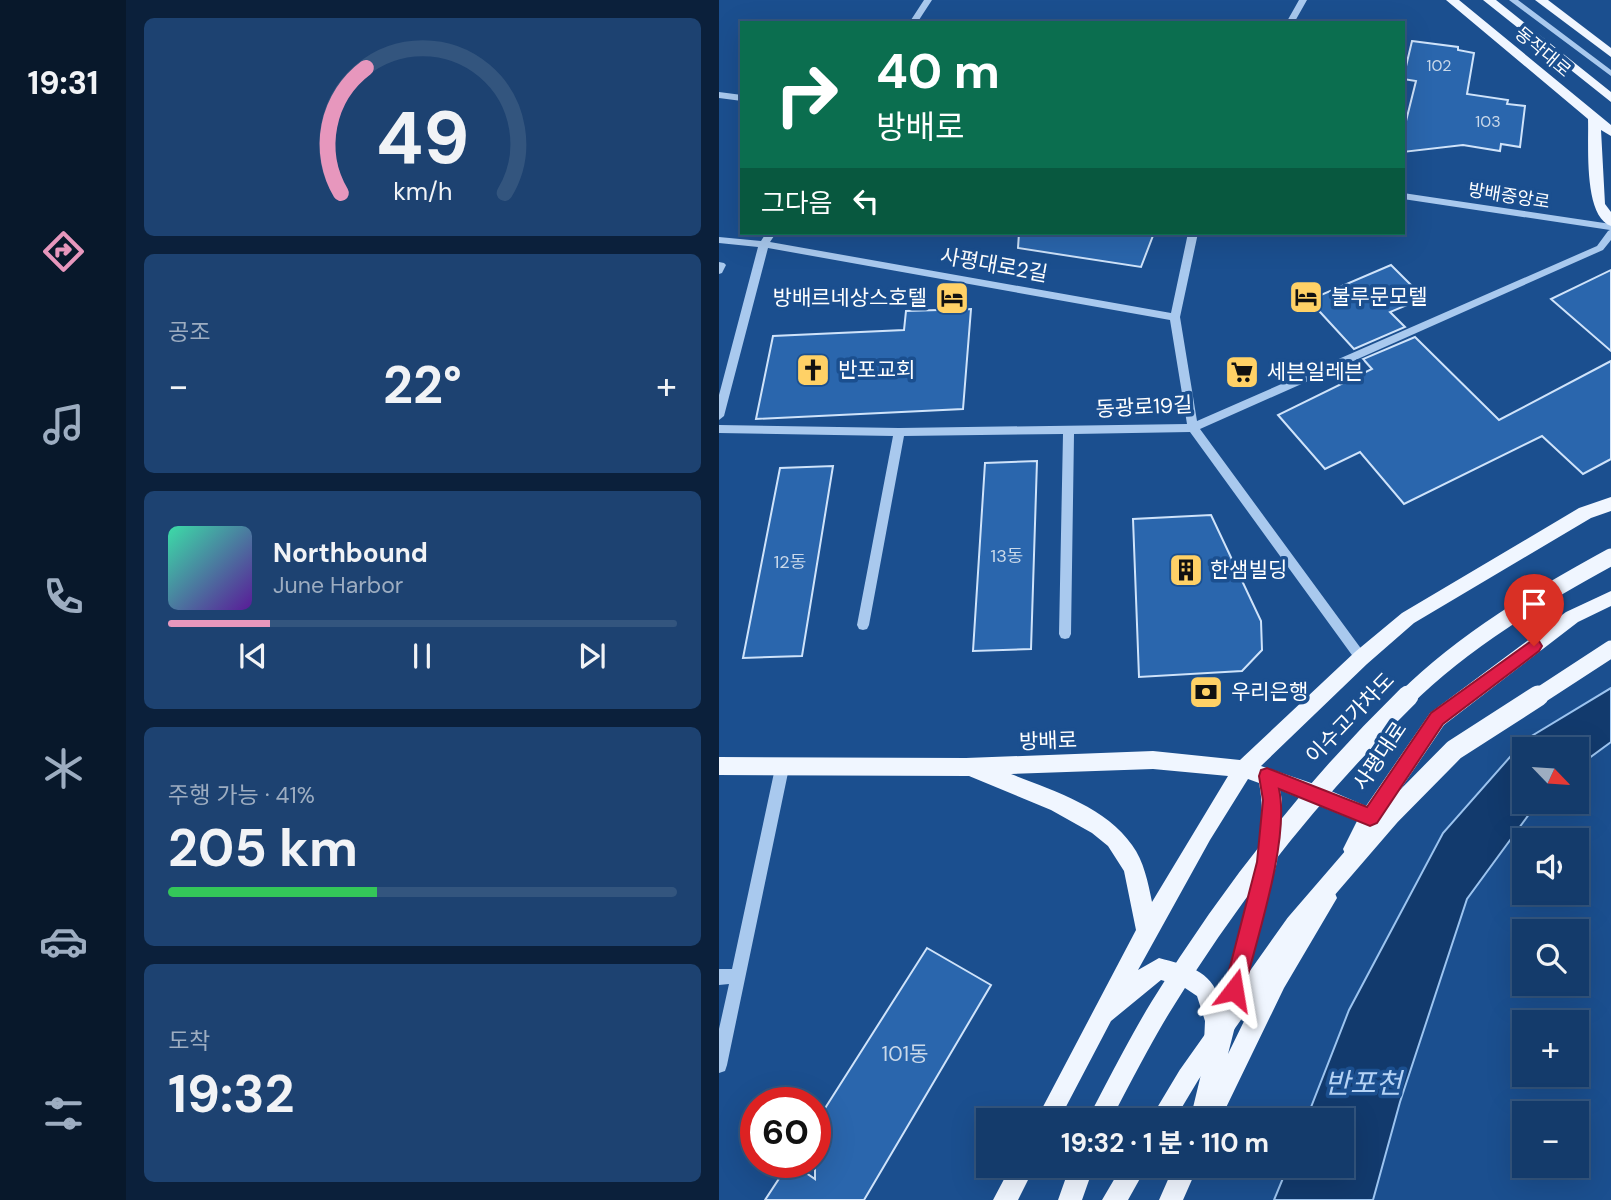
<!DOCTYPE html>
<html lang="ko">
<head>
<meta charset="utf-8">
<style>
	:root { --surface:#143b6b; --page:#1d4271; --text:#f1f3f6; --muted:#9dadc1; --line:#33557e; --accent:#e797bd }
	body { margin:0; font-family:"DM Sans","Noto Sans KR",sans-serif; background:var(--page); color:var(--text); height:100vh; display:flex; flex-direction:column; font-size:26px; white-space:nowrap }
	* { box-sizing:border-box; margin:0 }
	p { font-size:23px; color:var(--muted) }
	.icon { flex:none; width:38px; height:38px; fill:none; stroke:currentColor; stroke-width:2; stroke-linecap:round; stroke-linejoin:round }
	.map { position:relative; flex:1; overflow:hidden }
	.drawer { display:flex; flex-direction:column; gap:18px; padding:18px; background:#0b203b; width:593px }
	.drawer>* { flex:none }
	.banner { position:absolute; left:21px; top:21px; width:665px; height:214px; border-radius:0px; box-shadow:0 7px 28px #0002,0 0 0 2px var(--line); background:#0b6e4f; color:#fff; overflow:hidden }
	.needle { width:46px; rotate:115deg }
	.tools { position:absolute; left:793px; top:737px; display:grid; gap:14px }
	.tools a { display:grid; place-items:center; width:77px; height:77px; border-radius:0px; background:var(--surface); box-shadow:0 7px 28px #0002,0 0 0 2px var(--line); font-size:35px }
	.speed { position:absolute; left:21px; top:1087px; display:flex; gap:14px; font-size:35px; font-weight:700; text-align:center }
	.speed>* { display:grid; place-content:center; width:91px; height:91px; border-radius:50%; background:var(--surface); box-shadow:0 7px 28px #0002,0 0 0 2px var(--line); line-height:1 }
	.speed .limit { border:10px solid #d22; background:#fff; color:#111 }
	.pin { position:absolute; display:grid; place-items:center; width:60px; height:60px; color:#fff; margin:-72px -30px; border-radius:50% 50% 50% 0; rotate:-45deg; box-shadow:0 0 7px #0007 }
	.pin .icon { rotate:45deg }
	.me { position:absolute; width:77px; margin:-38px; rotate:14deg; stroke-linejoin:round; filter:drop-shadow(0 0 5px #0008) }
	.turn { display:flex; align-items:center; gap:24px; height:147px; padding:0 21px; font-size:32px }
	.turn .icon { width:91px; height:91px; stroke-width:2.5 }
	.turn b { display:block; font-size:49px; line-height:60px }
	.then { display:flex; align-items:center; height:66px; padding:0 21px; background:#0003; gap:14px; font-size:26px }
	.big { font-size:52px; font-weight:700; line-height:1.1 }
	.drawer .widget { flex:1; display:flex; flex-direction:column; justify-content:center; gap:10px; min-width:0; padding:0 24px; border-radius:10px; background:var(--page) }
	.drawer .dial { align-items:center; gap:0 }
	.dial svg { height:182px; overflow:visible; fill:none; stroke:var(--line); stroke-width:7; stroke-linecap:round; text-anchor:middle }
	.dial text { fill:var(--text); stroke:none }
	.song { display:flex; align-items:center; gap:21px }
	.cover { width:84px; height:84px; border-radius:10px; background:linear-gradient(135deg,hsl(160 70% 55%),hsl(270 70% 35%)) }
	.played { height:7px; border-radius:4px; background:linear-gradient(90deg,var(--accent) 20%,var(--line) 20%) }
	.keys { display:flex; justify-content:space-around; direction:ltr }
	.heat { display:flex; justify-content:space-between; align-items:center; font-size:38px; direction:ltr }
	.charge { height:10px; border-radius:5px; background:linear-gradient(90deg,#34c759 41%,var(--line) 0) }
	.trip { position:absolute; left:257px; top:1108px; width:378px; height:70px; border-radius:0px; background:var(--surface); box-shadow:0 7px 28px #0002,0 0 0 2px var(--line); font-weight:700; line-height:70px; text-align:center }
	main { display:flex; flex:1; min-height:0 }
	.dock { display:flex; flex-direction:column; width:126px; justify-content:space-around; align-items:center; background:#08182b; color:var(--muted) }
	.dock .icon { width:49px; height:49px }
	.dock .selected { color:var(--accent) }
	.dock b { font-size:32px; color:var(--text) }
	.map>svg:first-child { display:block }
	.water { fill:#123a6d; stroke:#9cc4f0; stroke-width:2 }
	.building { fill:#2a66ad; stroke:#cfe3fa; stroke-width:2 }
	.lines { fill:none; stroke-linecap:round; stroke-linejoin:round }
	.minor { fill:#a9c9ee; fill-rule:evenodd }
	.major { fill:#f0f6ff; fill-rule:evenodd }
	.major-bridge-far1 { stroke:#f0f6ff; stroke-width:17 }
	.major-bridge { stroke:#f0f6ff; stroke-width:21 }
	.route { fill:#e11d48; stroke:#92132f; stroke-width:2 }
	.labels { text-anchor:middle; stroke-width:7; stroke-linejoin:round; paint-order:stroke }
	.far-number-label { font-size:16px; fill:#cad9ea }
	.far-street-label { font-size:18px; fill:#fff; stroke:#1b4f8f }
	.number-label { font-size:18px; fill:#cad9ea }
	.street-label { font-size:21px; fill:#fff; stroke:#1b4f8f }
	.poi-label { font-size:21px; fill:#fff; stroke:#1b4f8f; text-anchor:start }
	.near-number-label { font-size:21px; fill:#cad9ea }
	.near-water-label { font-size:28px; font-style:italic; fill:#b5d3f5; stroke:#1b4f8f }
</style>
</head>
<body>
<main>
<nav class="dock">
<b>19:31</b>
<svg class="icon selected" aria-label="directions" viewBox="0 0 24 24"><path d="M12 3l9 9-9 9-9-9zM9 14v-3h6M13 9l2 2-2 2"/></svg>
<svg class="icon" aria-label="music" viewBox="0 0 24 24"><path d="M9 18V5l10-2v13"/><circle cx="6" cy="18" r="3"/><circle cx="16" cy="16" r="3"/></svg>
<svg class="icon" aria-label="phone" viewBox="0 0 24 24"><path d="M5 4h4l2 5-3 2q2 4 5 5l2-3 5 2v4C11 20 4 13 5 4z"/></svg>
<svg class="icon" aria-label="climate" viewBox="0 0 24 24"><path d="M12 3v18M4 7l16 10M4 17L20 7"/></svg>
<svg class="icon" aria-label="car" viewBox="0 0 24 24"><path d="M5 17H2v-5l4-1 3-4h7l3 4 3 1v5h-3M9 17h6M6 11h13"/><circle cx="7" cy="17" r="2"/><circle cx="17" cy="17" r="2"/></svg>
<svg class="icon" aria-label="filters" viewBox="0 0 24 24"><path d="M4 7h16M4 17h16"/><circle cx="9" cy="7" r="2"/><circle cx="15" cy="17" r="2"/></svg>
</nav>
<section class="drawer">
<div class="widget dial"><svg viewBox="0 0 100 80">
<path d="M14 69A42 42 0 1 1 86 69"/>
<path d="M14 69A42 42 0 0 1 25 14" stroke="#e797bd"/>
<text x="50" y="56" font-size="32" font-weight="700">49</text>
<text x="50" y="72" font-size="11">km/h</text>
</svg></div>
<div class="widget"><p>공조</p>
<div class="heat"><a>−</a><b class="big">22°</b><a>+</a></div>
</div>
<div class="widget">
<div class="song"><i class="cover"></i><div><b>Northbound</b><p>June Harbor</p></div></div>
<div class="played"></div>
<div class="keys"><svg class="icon" aria-label="previous" viewBox="0 0 24 24"><path d="M18 5L8 12l10 7zM5 5v14"/></svg><svg class="icon" aria-label="pause" viewBox="0 0 24 24"><path d="M8 5v14M16 5v14"/></svg><svg class="icon" aria-label="next" viewBox="0 0 24 24"><path d="M6 5l10 7-10 7zM19 5v14"/></svg></div>
</div>
<div class="widget"><p>주행 가능 · 41%</p><b class="big">205 km</b><div class="charge"></div></div>
<div class="widget"><p>도착</p><b class="big">19:32</b></div>
</section>
<div class="map">
<svg width="892" height="1200" viewBox="0 0 892 1200">
	<rect width="100%" height="100%" fill="#1b4f8f"/>
	<path class="water" d="M 892,688 L 892,742 L 858,767 L 858,749 L 805,749 L 805,802 L 819,802 L 748,899 L 681,1102 L 654,1200 L 555,1200 L 569,1166 L 623,1166 L 623,1120 L 587,1120 L 630,1010 L 724,833 L 806,740 Z"/>
	<path class="building" d="M 693,41 L 739,47 L 739,50 L 755,53 L 748,94 L 789,100 L 788,104 L 806,106 L 801,147 L 782,144 L 781,151 L 744,145 L 684,152 L 684,133 L 697,81 L 684,79 Z
		M 300,233 L 435,233 L 422,267 L 299,248 Z
		M 672,265 L 705,298 L 671,312 L 686,327 L 635,349 L 590,300 Z
		M 892,270 L 892,351 L 832,299 Z
		M 252,309 L 244,409 L 37,419 L 54,336 L 185,330 L 187,311 Z
		M 696,337 L 780,420 L 892,361 L 892,459 L 864,474 L 823,436 L 685,504 L 641,452 L 606,469 L 559,415 L 653,369 L 644,359 Z
		M 318,461 L 312,649 L 254,651 L 266,463 Z
		M 114,466 L 83,656 L 24,658 L 61,468 Z
		M 492,515 L 542,621 L 543,650 L 523,671 L 420,677 L 414,519 Z
		M 208,948 L 272,985 L 145,1200 L 46,1200 L 71,1162 L 96,1179 L 96,1124 Z"/>
	<g class="lines">
		<path class="minor" d="M 205,0 L 213,0 L 198,23 L 190,23 Z
			M 580,0 L 588,0 L 575,23 L 567,23 Z
			M 790,0 L 799,0 L 892,70 L 892,76 Z
			M 0,92 L 23,95 L 23,101 L 0,98 Z
			M 684,193 L 892,224 L 892,240 L 884,250 L 481,429 L 646,654 L 648,658 L 646,662 L 642,664 L 638,662 L 471,432 L 355,434 L 352,634 L 350,638 L 346,639 L 342,638 L 340,634 L 344,434 L 185,436 L 150,625 L 148,629 L 144,630 L 140,629 L 138,625 L 174,436 L 0,433 L 0,425 L 180,428 L 468,424 L 451,320 L 49,248 L 5,416 L 0,420 L 0,395 L 39,247 L 0,243 L 0,237 L 42,241 L 47,233 L 57,233 L 51,242 L 452,313 L 469,233 L 479,233 L 461,317 L 478,421 L 878,246 L 889,231 L 891,230 L 684,199 Z
			M 0,262 L 5,263 L 7,265 L 3,273 L 0,274 Z
			M 63,762 L 68,764 L 70,768 L 8,1065 L 6,1071 L 0,1073 L 0,1029 L 10,984 L 0,985 L 0,969 L 13,969 L 56,768 L 58,764 Z"/>
		<path class="major" d="M 727,0 L 740,0 L 892,125 L 892,136 L 882,130 L 886,204 L 892,212 L 892,226 C 864,216 870,145 869,119 Z
			M 764,0 L 777,0 L 892,92 L 892,102 Z
			M 816,0 L 829,0 L 892,48 L 892,57 Z
			M 892,497 L 892,511 L 872,518 L 695,623 L 648,664 L 542,766 L 598,785 L 647,806 L 711,713 L 847,612 L 892,591 L 892,606 L 859,622 L 725,725 L 658,824 L 641,856 L 634,859 L 627,856 L 624,849 L 638,821 L 561,790 L 563,800 L 558,862 L 509,1054 L 549,972 L 601,891 L 608,888 L 615,891 L 618,898 L 565,988 L 501,1120 L 471,1120 L 484,1066 L 486,1021 L 478,996 L 463,986 L 442,980 L 392,1021 L 340,1120 L 317,1120 L 417,930 L 405,871 L 389,846 L 373,833 L 332,810 L 250,776 L 0,775 L 0,757 L 247,758 L 434,751 L 521,760 L 636,652 L 683,613 L 860,508 ZM 434,769 L 509,776 L 433,902 C 429,883 425,861 413,845 C 387,807 333,790 292,774 ZM 529,779 L 540,783 C 553,846 518,938 501,1000 C 491,969 469,966 440,958 L 419,970 L 491,840 Z
			M 292,1166 L 316,1166 L 299,1200 L 274,1200 Z
			M 351,1166 L 375,1166 L 363,1200 L 339,1200 Z
			M 403,1166 L 428,1166 L 409,1200 L 383,1200 Z
			M 455,1166 L 479,1166 L 464,1200 L 440,1200 Z"/>
		<path class="major-bridge-far1" d="M 687,698 C 747,639 819,597 892,557
			M 817,698 L 892,649"/>
		<path class="major-bridge" d="M 380,1120 C 400,1082 419,1044 441,1008 C 511,893 593,790 689,696
			M 443,1120 L 470,1075 L 577,924 L 671,815 L 735,750 L 819,696"/>
	</g>
	<path class="route" d="M 815,639 L 820,641 L 823,646 L 820,651 L 724,724 L 658,823 L 651,826 L 560,789 C 571,839 538,938 525,990 L 522,997 L 515,1000 L 508,997 L 505,990 L 538,862 L 544,800 L 540,776 L 542,770 L 548,768 L 648,807 L 712,713 Z"/>
	<defs>
		<g id="hotel-square" transform="scale(1.75)"><rect x="-9" y="-9" width="18" height="18" rx="4" fill="#ffd166" stroke="#1b4f8f"/><path d="M-6-4.5h1.5V1H6V5H4.5V3h-9V5H-6ZM-4 0a1.8 1.8 0 1 1 3.6 0ZM.5 0V-2.5h3Q6-2.5 6 0Z" fill="#111"/></g>
		<g id="church-square" transform="scale(1.75)"><rect x="-9" y="-9" width="18" height="18" rx="4" fill="#ffd166" stroke="#1b4f8f"/><path d="M-1.2-6h2.4v3.5h3.3v2.4h-3.3V6h-2.4V-.1h-3.3v-2.4h3.3Z" fill="#111"/></g>
		<g id="supermarket-square" transform="scale(1.75)"><rect x="-9" y="-9" width="18" height="18" rx="4" fill="#ffd166" stroke="#1b4f8f"/><path d="M-6-5.5h2.5l.6 2H6L4.5 2H-2.5L-4.4-4H-6ZM-1.5 3.2a1.3 1.3 0 1 0 .1 0ZM3 3.2a1.3 1.3 0 1 0 .1 0Z" fill="#111"/></g>
		<g id="building-square" transform="scale(1.75)"><rect x="-9" y="-9" width="18" height="18" rx="4" fill="#ffd166" stroke="#1b4f8f"/><path d="M-4-6H4V6H1V3H-1V6H-4ZM-2.5-4.3h1.7v1.8h-1.7ZM.8-4.3h1.7v1.8H.8ZM-2.5-1h1.7V.8h-1.7ZM.8-1h1.7V.8H.8Z" fill="#111"/></g>
		<g id="bank-square" transform="scale(1.75)"><rect x="-9" y="-9" width="18" height="18" rx="4" fill="#ffd166" stroke="#1b4f8f"/><path d="M-6-4H6V4H-6ZM0-2.3a2.3 2.3 0 1 0 0 4.6a2.3 2.3 0 1 0 0-4.6Z" fill="#111"/></g>
	</defs>
	<g fill-rule="evenodd">
		<use href="#hotel-square" x="587" y="297"/>
		<use href="#hotel-square" x="233" y="298"/>
		<use href="#church-square" x="94" y="370"/>
		<use href="#supermarket-square" x="523" y="372"/>
		<use href="#building-square" x="467" y="570"/>
		<use href="#bank-square" x="487" y="692"/>
	</g>
	<g class="labels">
		<g class="far-number-label">
			<text x="720" y="71">102</text>
			<text x="769" y="127">103</text>
		</g>
		<g class="far-street-label">
			<text transform="translate(824 52) rotate(40)" y="6">동작대로</text>
			<text transform="translate(790 196) rotate(9)" y="6">방배중앙로</text>
		</g>
		<g class="number-label">
			<text x="288" y="562">13동</text>
			<text x="71" y="568">12동</text>
		</g>
		<g class="street-label">
			<text transform="translate(275 265) rotate(10)" y="7">사평대로2길</text>
			<text transform="translate(425 407) rotate(-3)" y="7">동광로19길</text>
			<text transform="translate(631 718) rotate(-46)" y="7">이수고가차도</text>
			<text transform="translate(329 741) rotate(-2)" y="7">방배로</text>
			<text transform="translate(661 756) rotate(-56)" y="7">사평대로</text>
		</g>
		<g class="poi-label">
			<text x="612" y="304">불루문모텔</text>
			<text x="208" y="305" text-anchor="end">방배르네상스호텔</text>
			<text x="119" y="377">반포교회</text>
			<text x="548" y="379">세븐일레븐</text>
			<text x="491" y="577">한샘빌딩</text>
			<text x="512" y="699">우리은행</text>
		</g>
		<g class="near-number-label">
			<text x="186" y="1061">101동</text>
		</g>
		<g class="near-water-label">
			<text x="644" y="1093">반포천</text>
		</g>
	</g>
</svg>
<div class="tools">
<a><svg class="needle" viewBox="-14 -14 28 28"><path d="M0-13l5 13h-10z" fill="#e53935"/><path d="M0 13l5-13h-10z" fill="#9dadc1"/></svg></a>
<a><svg class="icon" aria-label="sound" viewBox="0 0 24 24"><path d="M4 9h4l5-4v14l-5-4H4zM17 9q2 3 0 6"/></svg></a>
<a><svg class="icon" aria-label="search" viewBox="0 0 24 24"><circle cx="10" cy="10" r="6"/><path d="M15 15l6 6"/></svg></a>
<a>+</a>
<a>−</a>
</div>
<div class="speed"><div class="limit">60</div></div>
<div class="pin" style="left:815px;top:646px;background:#d93025"><svg class="icon" aria-label="arrive" viewBox="0 0 24 24"><path d="M6 21V4h12l-3 4 3 4H6"/></svg></div>
<svg class="me" style="left:515px;top:990px" viewBox="-20 -20 40 40"><path d="M0-17L14 15 0 8-14 15z" fill="#e11d48" stroke="#fff" stroke-width="4"/></svg>
<div class="trip">19:32 · 1 분 · 110 m</div>
<div class="banner">
<div class="turn"><svg class="icon" aria-label="right" viewBox="0 0 24 24"><path d="M7 20v-9h11M14 6l5 5-5 5"/></svg><div><b>40 m</b>방배로</div></div>
<div class="then">그다음<svg class="icon" aria-label="left" viewBox="0 0 24 24"><path d="M17 20v-9H6M10 6l-5 5 5 5"/></svg></div>
</div>
</div>
</main>
</body>
</html>
